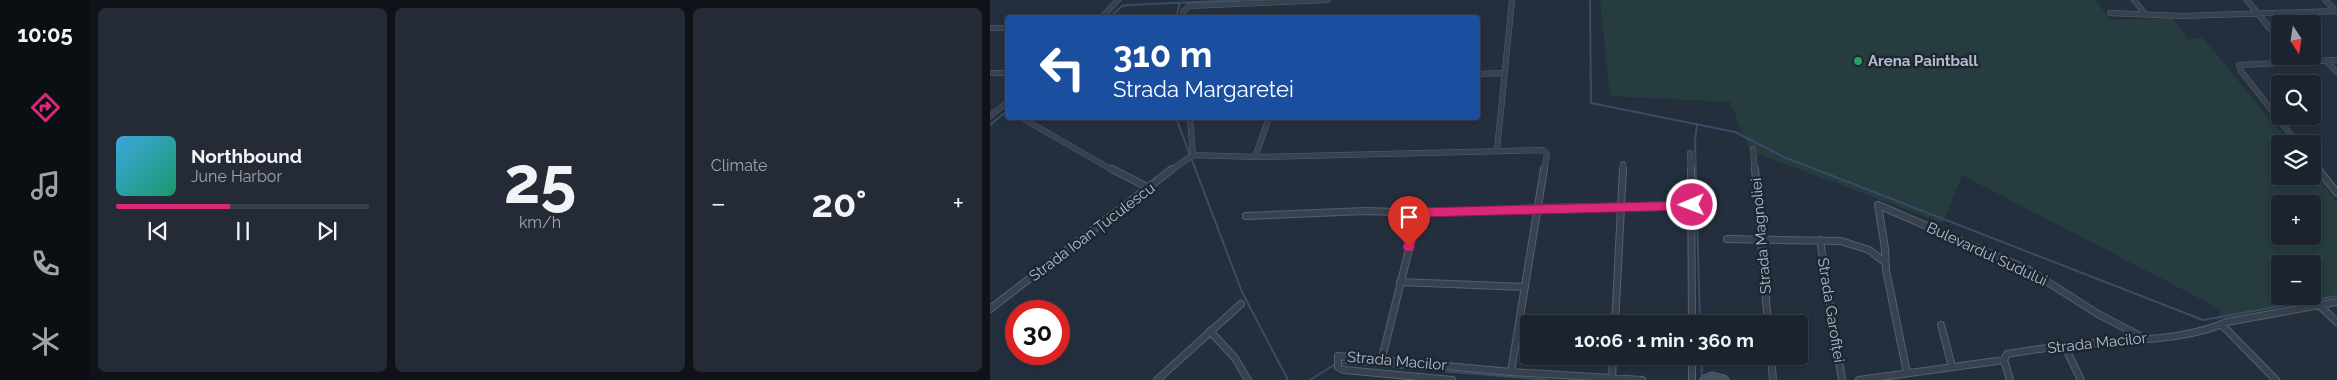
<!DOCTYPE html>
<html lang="en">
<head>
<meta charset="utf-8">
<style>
	:root { --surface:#1b232e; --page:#242b36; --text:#f1f3f6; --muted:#a0a4aa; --line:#39404a; --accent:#db2777 }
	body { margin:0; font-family:Raleway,sans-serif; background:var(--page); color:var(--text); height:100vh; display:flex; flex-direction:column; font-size:19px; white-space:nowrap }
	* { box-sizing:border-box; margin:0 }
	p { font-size:16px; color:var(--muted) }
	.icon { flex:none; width:28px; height:28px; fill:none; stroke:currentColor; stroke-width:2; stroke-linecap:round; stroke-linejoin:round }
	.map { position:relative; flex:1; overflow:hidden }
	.panel { display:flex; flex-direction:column; gap:8px; padding:8px; background:#0f1319; width:900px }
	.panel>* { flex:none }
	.hud { position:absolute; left:15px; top:15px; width:475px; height:105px; border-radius:5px; box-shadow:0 2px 8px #0003,0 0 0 1px var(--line); background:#1a4fa0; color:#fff; overflow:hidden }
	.needle { width:32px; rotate:168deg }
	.controls { position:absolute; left:1281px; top:15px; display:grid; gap:10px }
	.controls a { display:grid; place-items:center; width:50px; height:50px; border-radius:5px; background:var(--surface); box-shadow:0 2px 8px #0003,0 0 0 1px var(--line); font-size:25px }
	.speed { position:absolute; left:15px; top:300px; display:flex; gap:10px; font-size:25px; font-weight:700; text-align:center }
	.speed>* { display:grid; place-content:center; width:65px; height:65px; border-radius:50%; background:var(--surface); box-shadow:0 2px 8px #0003,0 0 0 1px var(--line); line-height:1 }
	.speed .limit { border:8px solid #d22; background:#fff; color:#111 }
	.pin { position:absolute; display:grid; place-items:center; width:42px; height:42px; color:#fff; margin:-51px -21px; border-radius:50% 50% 50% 0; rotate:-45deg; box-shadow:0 0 5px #0007 }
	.pin .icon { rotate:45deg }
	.me { position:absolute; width:55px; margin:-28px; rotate:269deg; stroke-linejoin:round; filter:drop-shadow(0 0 4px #0008) }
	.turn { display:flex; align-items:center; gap:18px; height:105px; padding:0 25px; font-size:22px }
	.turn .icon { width:65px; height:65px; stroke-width:2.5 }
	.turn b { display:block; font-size:35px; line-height:42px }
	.big { font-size:38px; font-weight:700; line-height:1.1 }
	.panel .widget { flex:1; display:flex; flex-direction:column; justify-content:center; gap:8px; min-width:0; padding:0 18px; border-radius:8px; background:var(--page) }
	.panel .dial { align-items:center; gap:0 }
	.dial b { font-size:65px; line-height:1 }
	.song { display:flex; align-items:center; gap:15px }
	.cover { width:60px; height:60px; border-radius:8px; background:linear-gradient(135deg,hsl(200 70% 55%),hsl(160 70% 35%)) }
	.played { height:5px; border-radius:2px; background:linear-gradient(90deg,var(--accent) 45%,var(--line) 45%) }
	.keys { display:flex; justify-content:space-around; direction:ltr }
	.heat { display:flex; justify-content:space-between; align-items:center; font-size:28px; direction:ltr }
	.panel .tiles { flex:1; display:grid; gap:8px; grid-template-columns:repeat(3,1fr) }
	.trip { position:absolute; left:530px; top:315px; width:288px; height:50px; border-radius:5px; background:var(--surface); box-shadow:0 2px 8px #0003,0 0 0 1px var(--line); font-weight:700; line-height:50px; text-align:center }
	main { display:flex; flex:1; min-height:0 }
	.dock { display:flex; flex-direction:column; width:90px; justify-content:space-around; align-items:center; background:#0b0e12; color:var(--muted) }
	.dock .icon { width:35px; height:35px }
	.dock .selected { color:var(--accent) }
	.dock b { font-size:22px; color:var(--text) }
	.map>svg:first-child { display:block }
	.green { fill:#263c3f; fill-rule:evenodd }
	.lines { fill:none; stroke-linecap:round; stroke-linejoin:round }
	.stream { stroke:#394c67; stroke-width:2 }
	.street-far1-casing { stroke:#565f6c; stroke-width:6 }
	.street-casing { stroke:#565f6c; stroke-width:8 }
	.secondary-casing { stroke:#565f6c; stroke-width:11 }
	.street-far1 { stroke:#38414e; stroke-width:5 }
	.street { stroke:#38414e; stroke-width:6 }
	.secondary { stroke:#465061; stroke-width:9 }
	.route { fill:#db2777; stroke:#8e194d }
	.leisure-dot { fill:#2e9e5b; stroke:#1d2633; stroke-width:2 }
	.labels { text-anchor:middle; stroke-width:5; stroke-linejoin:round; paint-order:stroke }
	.poi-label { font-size:15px; font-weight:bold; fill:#b4bcc9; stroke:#1d2633; text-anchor:start }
	.street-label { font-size:15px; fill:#b4bcc9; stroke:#1d2633 }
</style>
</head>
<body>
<main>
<nav class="dock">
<b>10:05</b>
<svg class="icon selected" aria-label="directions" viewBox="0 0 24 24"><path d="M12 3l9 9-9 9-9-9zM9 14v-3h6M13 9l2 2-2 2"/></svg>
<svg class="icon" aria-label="music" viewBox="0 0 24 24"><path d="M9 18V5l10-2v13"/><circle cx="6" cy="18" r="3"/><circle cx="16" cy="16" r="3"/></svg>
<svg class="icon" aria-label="phone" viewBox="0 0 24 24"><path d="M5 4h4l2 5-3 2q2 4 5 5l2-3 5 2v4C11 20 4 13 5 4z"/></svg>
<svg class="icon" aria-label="climate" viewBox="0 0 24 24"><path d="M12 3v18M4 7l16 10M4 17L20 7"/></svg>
</nav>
<section class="panel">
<div class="tiles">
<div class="widget">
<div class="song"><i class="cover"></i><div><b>Northbound</b><p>June Harbor</p></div></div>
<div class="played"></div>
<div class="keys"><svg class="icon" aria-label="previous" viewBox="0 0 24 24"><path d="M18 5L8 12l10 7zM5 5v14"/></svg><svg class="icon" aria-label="pause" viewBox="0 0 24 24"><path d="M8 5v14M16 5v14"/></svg><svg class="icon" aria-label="next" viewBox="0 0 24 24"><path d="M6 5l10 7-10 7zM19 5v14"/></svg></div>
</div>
<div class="widget dial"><b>25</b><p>km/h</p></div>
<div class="widget"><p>Climate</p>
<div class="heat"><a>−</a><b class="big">20°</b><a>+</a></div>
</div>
</div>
</section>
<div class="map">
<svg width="1347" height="380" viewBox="0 0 1347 380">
	<rect width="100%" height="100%" fill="#242f3e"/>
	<path class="green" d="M 610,0 L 1106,0 L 1120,20 L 1182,18 L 1198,39 L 1213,38 L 1300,144 L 1290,144 L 1290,176 L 1322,176 L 1323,172 L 1347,202 L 1347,296 L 1225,320 L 1232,310 L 972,175 L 953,223 L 760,151 L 740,102 L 620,96 ZM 1290,204 L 1322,204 L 1322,236 L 1290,236 ZM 1290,264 L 1322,264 L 1322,296 L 1290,296 Z"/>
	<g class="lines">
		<path class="stream" d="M 600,0 L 601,103 L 745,132 L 794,157 L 1213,320 L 1347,296
			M 119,18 L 132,6 L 138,5 L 251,0
			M 186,18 L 190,3
			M 186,118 L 252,292 L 298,380
			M 707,124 L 705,141 L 710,324
			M 0,125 L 18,110
			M 711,356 L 712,377
			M 353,363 L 559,380
			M 320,380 L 344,365"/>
		<g class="street-far1-casing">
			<path id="street-far1" d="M 1144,0 L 1155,14
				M 1257,0 L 1290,41
				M 1335,0 L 1346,11
				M 1120,13 L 1192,16 L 1347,11
				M 111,18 L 128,0
				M 194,18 L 193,12 L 199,6 L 338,0
				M 0,28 L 18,28
				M 1336,61 L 1347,72
				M 0,73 L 18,73
				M 488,74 L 513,73
				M 0,116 L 18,102
				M 32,118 L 124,171
				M 200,118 L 203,155
				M 1308,144 L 1251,71 L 1249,65 L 1347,60
				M 763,149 L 765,171
				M 507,150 L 522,0
				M 700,153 L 701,171
				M 265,157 L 279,118
				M 1322,162 L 1329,171
				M 180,171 L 203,155 L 265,157 L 553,150 L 557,154 L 554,171
				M 633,171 L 633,164"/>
		</g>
		<g class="street-casing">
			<path id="street" d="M 122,169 L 159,188
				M 701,169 L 702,324
				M 765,169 L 778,324
				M 1328,169 L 1347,193
				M 888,205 L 1039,270 L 1108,314 L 1154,338
				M 888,205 L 895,248 L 896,270 L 917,373
				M 256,216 L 375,211 L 438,213 L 548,208 L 702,205
				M 737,239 L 851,241 L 879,250 L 895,262
				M 830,240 L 852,380
				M 410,282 L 535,287
				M 1329,305 L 1347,322
				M 0,309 L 182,169
				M 625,324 L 633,169
				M 951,325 L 962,367
				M 1233,326 L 1286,380
				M 220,331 L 245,358 L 258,380
				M 1074,345 L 1091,380
				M 702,356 L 702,380
				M 781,356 L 783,380
				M 392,358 L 428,213
				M 1014,360 L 1017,354 C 1051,348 1086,344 1120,342 C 1160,339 1200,338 1237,322 L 1347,302
				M 1014,360 L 1020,380
				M 521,372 L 554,169
				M 167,380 L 251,304
				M 462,380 L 354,370 L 348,367 L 348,356 L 521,372 L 652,380
				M 622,380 L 623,356
				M 869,380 L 1014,360"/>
		</g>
		<g class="secondary-casing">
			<path id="secondary" d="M 715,380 L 722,377 L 734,380"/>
		</g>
		<use href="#street-far1" class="street-far1"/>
		<use href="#street" class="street"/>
		<use href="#secondary" class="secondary"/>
	</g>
	<path class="route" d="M 702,201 L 708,205 L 702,210 L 432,217 L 423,251 L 415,251 L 413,247 L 422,212 L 428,208 Z"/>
	<circle class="leisure-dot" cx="868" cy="61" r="5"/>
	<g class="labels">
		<g class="poi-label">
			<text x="878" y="66">Arena Paintball</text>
		</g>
		<g class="street-label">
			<text transform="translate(102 232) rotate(-37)" y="5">Strada Ioan Țuculescu</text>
			<text transform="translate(771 236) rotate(-95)" y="5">Strada Magnoliei</text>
			<text transform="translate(997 254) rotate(25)" y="5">Bulevardul Sudului</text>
			<text transform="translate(841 310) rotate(81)" y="5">Strada Garofiței</text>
			<text transform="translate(1107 343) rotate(-6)" y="5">Strada Macilor</text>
			<text transform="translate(407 361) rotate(5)" y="5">Strada Macilor</text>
		</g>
	</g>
</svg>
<div class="controls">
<a><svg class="needle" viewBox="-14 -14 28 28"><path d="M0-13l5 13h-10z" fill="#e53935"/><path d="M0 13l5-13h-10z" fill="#a0a4aa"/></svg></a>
<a><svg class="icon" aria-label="search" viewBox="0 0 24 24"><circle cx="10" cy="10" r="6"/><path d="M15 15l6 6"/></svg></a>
<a><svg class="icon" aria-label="layers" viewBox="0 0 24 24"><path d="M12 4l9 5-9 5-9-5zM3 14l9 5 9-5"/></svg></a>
<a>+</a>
<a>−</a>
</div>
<div class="speed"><div class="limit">30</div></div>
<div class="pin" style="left:419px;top:247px;background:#d93025"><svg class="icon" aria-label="arrive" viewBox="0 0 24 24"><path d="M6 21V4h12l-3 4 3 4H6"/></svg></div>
<svg class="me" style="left:702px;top:205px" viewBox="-20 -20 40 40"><circle r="17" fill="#db2777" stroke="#fff" stroke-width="3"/><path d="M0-11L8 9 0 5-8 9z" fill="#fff"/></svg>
<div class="trip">10:06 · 1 min · 360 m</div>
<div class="hud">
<div class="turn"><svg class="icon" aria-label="left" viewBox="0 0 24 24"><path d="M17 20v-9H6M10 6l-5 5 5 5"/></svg><div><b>310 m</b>Strada Margaretei</div></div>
</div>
</div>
</main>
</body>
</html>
